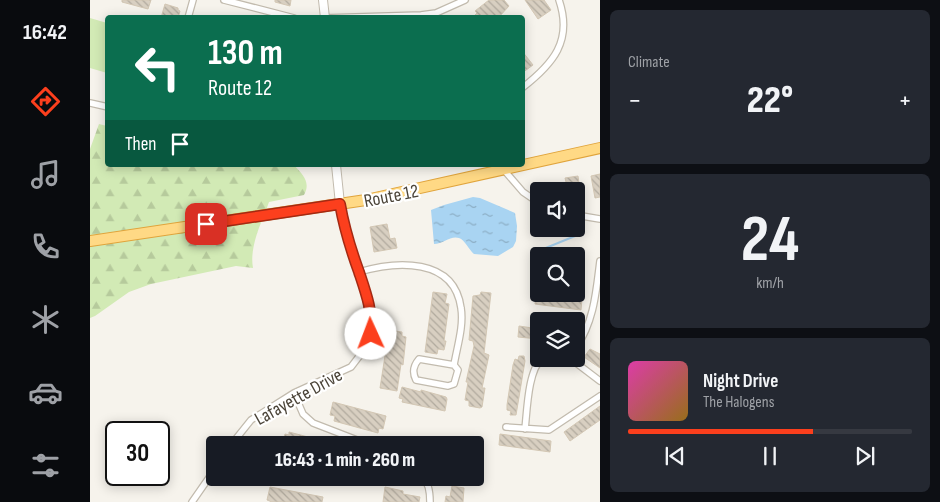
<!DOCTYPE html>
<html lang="en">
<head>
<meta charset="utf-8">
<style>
	:root { --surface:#171b24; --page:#242831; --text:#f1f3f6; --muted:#9ea1a6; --line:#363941; --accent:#fc3f1d }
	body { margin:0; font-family:"Sofia Sans Condensed",sans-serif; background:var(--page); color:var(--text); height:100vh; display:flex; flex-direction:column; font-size:19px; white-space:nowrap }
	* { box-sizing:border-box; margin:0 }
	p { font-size:16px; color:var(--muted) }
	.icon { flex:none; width:28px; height:28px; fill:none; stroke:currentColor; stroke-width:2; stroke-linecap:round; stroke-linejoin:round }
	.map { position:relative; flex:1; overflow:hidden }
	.panel { display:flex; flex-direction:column; gap:10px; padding:10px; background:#0d0f14; width:340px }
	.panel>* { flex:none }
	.guide { position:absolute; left:15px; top:15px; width:420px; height:152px; border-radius:5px; box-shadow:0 2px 12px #0003; background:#0b6e4f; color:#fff; overflow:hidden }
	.buttons { position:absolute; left:440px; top:182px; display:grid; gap:10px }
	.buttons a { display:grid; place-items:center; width:55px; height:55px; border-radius:5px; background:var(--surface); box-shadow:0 2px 12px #0003; font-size:25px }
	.speed { position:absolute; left:15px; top:421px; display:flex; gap:10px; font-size:25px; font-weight:700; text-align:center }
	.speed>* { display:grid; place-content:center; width:65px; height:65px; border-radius:50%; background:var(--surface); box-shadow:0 2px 12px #0003; line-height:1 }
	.speed .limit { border:2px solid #111; border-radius:8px; background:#fff; color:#111 }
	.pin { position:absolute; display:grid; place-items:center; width:42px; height:42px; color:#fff; margin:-21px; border-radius:10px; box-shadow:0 2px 8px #0006 }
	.me { position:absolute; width:55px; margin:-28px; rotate:358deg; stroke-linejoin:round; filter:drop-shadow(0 0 4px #0008) }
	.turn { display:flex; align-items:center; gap:18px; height:105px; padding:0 20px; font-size:22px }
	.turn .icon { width:65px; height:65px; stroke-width:2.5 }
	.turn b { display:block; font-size:35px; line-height:42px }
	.then { display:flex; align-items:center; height:48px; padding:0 20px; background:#0003; gap:10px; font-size:19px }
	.big { font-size:38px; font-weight:800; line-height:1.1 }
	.panel .widget { flex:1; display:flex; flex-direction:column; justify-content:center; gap:8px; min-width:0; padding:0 18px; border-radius:8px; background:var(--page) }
	.panel .dial { align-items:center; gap:0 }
	.dial b { font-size:65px; line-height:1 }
	.song { display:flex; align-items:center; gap:15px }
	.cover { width:60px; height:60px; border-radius:8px; background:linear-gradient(135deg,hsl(320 70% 55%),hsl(40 70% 35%)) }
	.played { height:5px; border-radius:2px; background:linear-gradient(90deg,var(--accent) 65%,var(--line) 65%) }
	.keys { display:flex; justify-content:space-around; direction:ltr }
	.heat { display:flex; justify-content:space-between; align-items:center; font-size:28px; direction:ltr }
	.trip { position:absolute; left:116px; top:436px; width:278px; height:50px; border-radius:5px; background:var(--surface); box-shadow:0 2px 12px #0003; font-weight:800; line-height:50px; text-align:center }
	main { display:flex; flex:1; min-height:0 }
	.tabs { display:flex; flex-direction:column; width:90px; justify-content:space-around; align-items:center; background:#090b0e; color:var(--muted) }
	.tabs .icon { width:35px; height:35px }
	.tabs .on { color:var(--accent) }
	.tabs b { font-size:22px; color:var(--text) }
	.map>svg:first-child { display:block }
	.forest { fill:url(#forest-firs) }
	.park { fill:#d2eab5 }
	.water { fill:url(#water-ripples) }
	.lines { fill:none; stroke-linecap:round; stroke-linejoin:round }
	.stream { stroke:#a9d4f2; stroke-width:2 }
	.building { fill:url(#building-back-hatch); stroke:#d3c7b4 }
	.minor-casing { stroke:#c2bbae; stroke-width:8 }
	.tertiary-casing { stroke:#c2bbae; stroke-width:10 }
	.trunk-casing { stroke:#e0a43c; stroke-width:12 }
	.minor { stroke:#fff; stroke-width:5.5 }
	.tertiary { stroke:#fff; stroke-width:8 }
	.trunk { stroke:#ffd985; stroke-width:10 }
	.route-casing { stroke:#a42913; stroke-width:12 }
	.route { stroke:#fc3f1d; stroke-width:9 }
	.labels { text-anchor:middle; stroke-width:4.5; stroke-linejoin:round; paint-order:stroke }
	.street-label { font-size:19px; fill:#4b4439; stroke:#fff }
</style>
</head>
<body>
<main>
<nav class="tabs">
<b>16:42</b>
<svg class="icon on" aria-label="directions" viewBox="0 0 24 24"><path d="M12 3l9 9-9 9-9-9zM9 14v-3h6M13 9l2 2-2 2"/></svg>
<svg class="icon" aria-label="music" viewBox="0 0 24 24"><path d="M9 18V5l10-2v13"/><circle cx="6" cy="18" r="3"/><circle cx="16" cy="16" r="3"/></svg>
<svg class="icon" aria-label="phone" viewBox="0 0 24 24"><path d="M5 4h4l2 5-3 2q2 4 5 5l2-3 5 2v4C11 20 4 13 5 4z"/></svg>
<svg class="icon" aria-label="climate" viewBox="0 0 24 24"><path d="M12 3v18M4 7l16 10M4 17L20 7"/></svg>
<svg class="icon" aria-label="car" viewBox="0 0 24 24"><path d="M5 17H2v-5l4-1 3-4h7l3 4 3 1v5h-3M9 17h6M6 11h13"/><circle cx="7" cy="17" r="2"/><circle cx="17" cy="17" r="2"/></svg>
<svg class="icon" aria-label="filters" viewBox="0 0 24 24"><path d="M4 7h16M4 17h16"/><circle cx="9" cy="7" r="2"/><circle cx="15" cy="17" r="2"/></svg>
</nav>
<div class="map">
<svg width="510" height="502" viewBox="0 0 510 502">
	<defs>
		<pattern id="forest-firs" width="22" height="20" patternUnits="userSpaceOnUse" patternTransform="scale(1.25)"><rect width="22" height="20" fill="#d2eab5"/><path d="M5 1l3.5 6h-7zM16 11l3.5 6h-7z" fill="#b6ca9c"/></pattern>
		<pattern id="water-ripples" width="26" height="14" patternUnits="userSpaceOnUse" patternTransform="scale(1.25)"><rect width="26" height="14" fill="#a9d4f2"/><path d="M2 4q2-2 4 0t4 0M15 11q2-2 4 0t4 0" fill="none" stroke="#8caec5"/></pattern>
		<pattern id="building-back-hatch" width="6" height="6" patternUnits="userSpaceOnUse" patternTransform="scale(1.25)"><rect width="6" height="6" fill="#d8cfc1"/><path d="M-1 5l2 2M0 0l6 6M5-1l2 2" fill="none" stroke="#b1aa9e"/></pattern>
	</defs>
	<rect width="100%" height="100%" fill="#f6f3ec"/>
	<path class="forest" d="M 9,124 L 17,126 L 18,165 L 204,165 C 213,175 221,182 214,195 L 179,202 C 172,222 159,246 163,268 L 146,266 L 61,284 L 39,292 L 5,316 L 0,318 L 0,149 Z"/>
	<path class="park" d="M 0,18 L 17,23 L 17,73 L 0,68 Z"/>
	<path class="water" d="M 383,197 L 390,198 L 425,213 L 427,226 L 426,241 L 423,247 L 408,256 L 384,254 C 379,250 375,240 369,238 C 361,235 353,244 344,244 L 341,210 L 354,205 Z"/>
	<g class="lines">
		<path class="stream" d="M 441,254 L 490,234"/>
	</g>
	<path class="building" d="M 32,0 L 61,0 L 58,9 L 32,2 Z
		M 185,0 L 201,0 L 200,6 L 185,2 Z
		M 399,0 L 414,0 L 419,6 L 408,18 L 382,18 L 387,13 L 385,11 Z
		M 435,0 L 454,0 L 461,10 L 448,19 Z
		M 75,4 L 88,8 L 88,10 L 90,11 L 88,18 L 71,18 Z
		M 432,51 L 443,65 L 432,73 Z
		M 510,174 L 510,197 L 505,198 L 501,176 Z
		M 488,176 L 489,183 L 477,186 L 475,178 Z
		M 297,224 L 300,239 L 305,238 L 307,248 L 284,252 L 280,227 Z
		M 343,292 L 357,294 L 355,303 L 359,304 L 354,341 L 356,341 L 354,350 L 348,349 L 347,354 L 335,352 Z
		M 391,292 L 401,293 L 394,353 L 399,355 L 392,388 L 395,388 L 394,394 L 392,407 L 390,408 L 379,406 L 379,401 L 375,400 L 378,382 L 376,382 L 384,346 L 383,341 L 379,340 L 383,296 L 390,295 Z
		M 446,294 L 470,295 L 492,299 L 491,310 L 445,304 Z
		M 429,326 L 449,329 L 449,339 L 428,337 Z
		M 299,330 L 312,332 L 312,336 L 316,337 L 313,365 L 311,364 L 307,391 L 290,388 Z
		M 500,349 L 510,354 L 510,368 L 494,357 Z
		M 429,356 L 434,356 L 435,361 L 426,415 L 420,415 L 421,411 L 417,410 L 417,405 L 423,365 L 425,359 L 428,360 Z
		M 312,387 L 331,392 L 331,390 L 356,397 L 357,399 L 355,411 L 312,402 L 313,399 L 309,398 Z
		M 243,402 L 296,416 L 293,429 L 289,428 L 288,433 L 244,421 L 245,416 L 240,415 Z
		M 510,406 L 510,420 L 480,441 L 474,432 Z
		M 199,432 L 237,442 L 237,445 L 197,445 L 198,443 L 193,442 L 195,434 L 199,435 Z
		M 410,434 L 461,441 L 460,452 L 409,445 Z
		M 362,486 L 374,488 L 373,502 L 355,502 L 356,496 L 360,497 Z
		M 180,487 L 233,497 L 232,502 L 182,502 L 177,500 Z
		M 295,487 L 313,491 L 313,494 L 330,497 L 329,502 L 293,502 Z"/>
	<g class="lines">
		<g class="minor-casing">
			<path id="minor" d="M 134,0 L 204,18
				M 98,18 L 103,0
				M 233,18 L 331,15 L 346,13 L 375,0
				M 432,88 C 463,64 483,41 469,0
				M 0,103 L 18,107
				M 414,170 L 433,192 L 449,203
				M 486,215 L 510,219
				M 269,272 C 306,261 364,257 371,308 C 374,326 367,347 364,365 L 368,370 L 364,384 L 358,386 L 326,380 C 322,372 323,366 329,359 L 364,365
				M 486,348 C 504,321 506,293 510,261
				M 481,359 L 510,381
				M 204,393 L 213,414 L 223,423 L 280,445
				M 416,427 L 459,430 L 510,396
				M 435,429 C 437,412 438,369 452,359
				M 141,445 L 161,420 L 204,393 L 261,367 L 277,346 L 281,333 L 282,321 L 280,304 L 253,221 L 250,204
				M 333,478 C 339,483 340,494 340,502
				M 102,502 L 125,469"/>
		</g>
		<g class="tertiary-casing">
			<path id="tertiary" d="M 233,0 L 235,18
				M 246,165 L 250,204"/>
		</g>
		<g class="trunk-casing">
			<path id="trunk" d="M 0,241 L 276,200 L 510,148"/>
		</g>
		<use href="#minor" class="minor"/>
		<use href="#tertiary" class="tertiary"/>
		<use href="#trunk" class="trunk"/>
	</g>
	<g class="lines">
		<g class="route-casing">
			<path id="route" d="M 116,224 L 250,204 C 254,227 261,250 269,272 C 276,293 283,312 281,334"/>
		</g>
		<use href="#route" class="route"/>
	</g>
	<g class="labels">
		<g class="street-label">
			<text transform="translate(301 195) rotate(-11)" y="7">Route 12</text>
			<text transform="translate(208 396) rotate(-29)" y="7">Lafayette Drive</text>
		</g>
	</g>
</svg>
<div class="buttons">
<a><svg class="icon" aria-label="sound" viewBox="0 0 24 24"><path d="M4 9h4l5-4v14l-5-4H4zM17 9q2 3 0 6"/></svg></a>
<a><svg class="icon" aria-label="search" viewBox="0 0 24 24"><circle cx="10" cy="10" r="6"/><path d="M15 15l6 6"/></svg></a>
<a><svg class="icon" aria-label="layers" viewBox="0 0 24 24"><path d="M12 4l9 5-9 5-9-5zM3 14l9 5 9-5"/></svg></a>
</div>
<div class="speed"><div class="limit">30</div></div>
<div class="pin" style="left:116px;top:224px;background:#d93025"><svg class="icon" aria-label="arrive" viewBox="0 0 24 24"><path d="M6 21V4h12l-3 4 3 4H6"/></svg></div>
<svg class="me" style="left:281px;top:334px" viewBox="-20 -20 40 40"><circle r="19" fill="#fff"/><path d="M0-13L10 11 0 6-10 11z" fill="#fc3f1d"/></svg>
<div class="trip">16:43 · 1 min · 260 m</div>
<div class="guide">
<div class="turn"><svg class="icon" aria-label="left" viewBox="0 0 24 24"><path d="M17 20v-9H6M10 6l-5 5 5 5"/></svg><div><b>130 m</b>Route 12</div></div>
<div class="then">Then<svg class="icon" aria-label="arrive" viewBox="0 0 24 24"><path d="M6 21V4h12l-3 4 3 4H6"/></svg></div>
</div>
</div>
<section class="panel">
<div class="widget"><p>Climate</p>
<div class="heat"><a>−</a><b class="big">22°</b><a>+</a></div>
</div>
<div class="widget dial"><b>24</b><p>km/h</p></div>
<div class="widget">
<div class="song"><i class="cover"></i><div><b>Night Drive</b><p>The Halogens</p></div></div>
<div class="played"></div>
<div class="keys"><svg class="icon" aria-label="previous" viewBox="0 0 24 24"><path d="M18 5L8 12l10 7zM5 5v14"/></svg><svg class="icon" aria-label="pause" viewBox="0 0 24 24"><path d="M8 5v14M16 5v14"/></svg><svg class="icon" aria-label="next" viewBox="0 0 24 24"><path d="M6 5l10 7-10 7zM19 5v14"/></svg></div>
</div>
</section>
</main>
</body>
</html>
